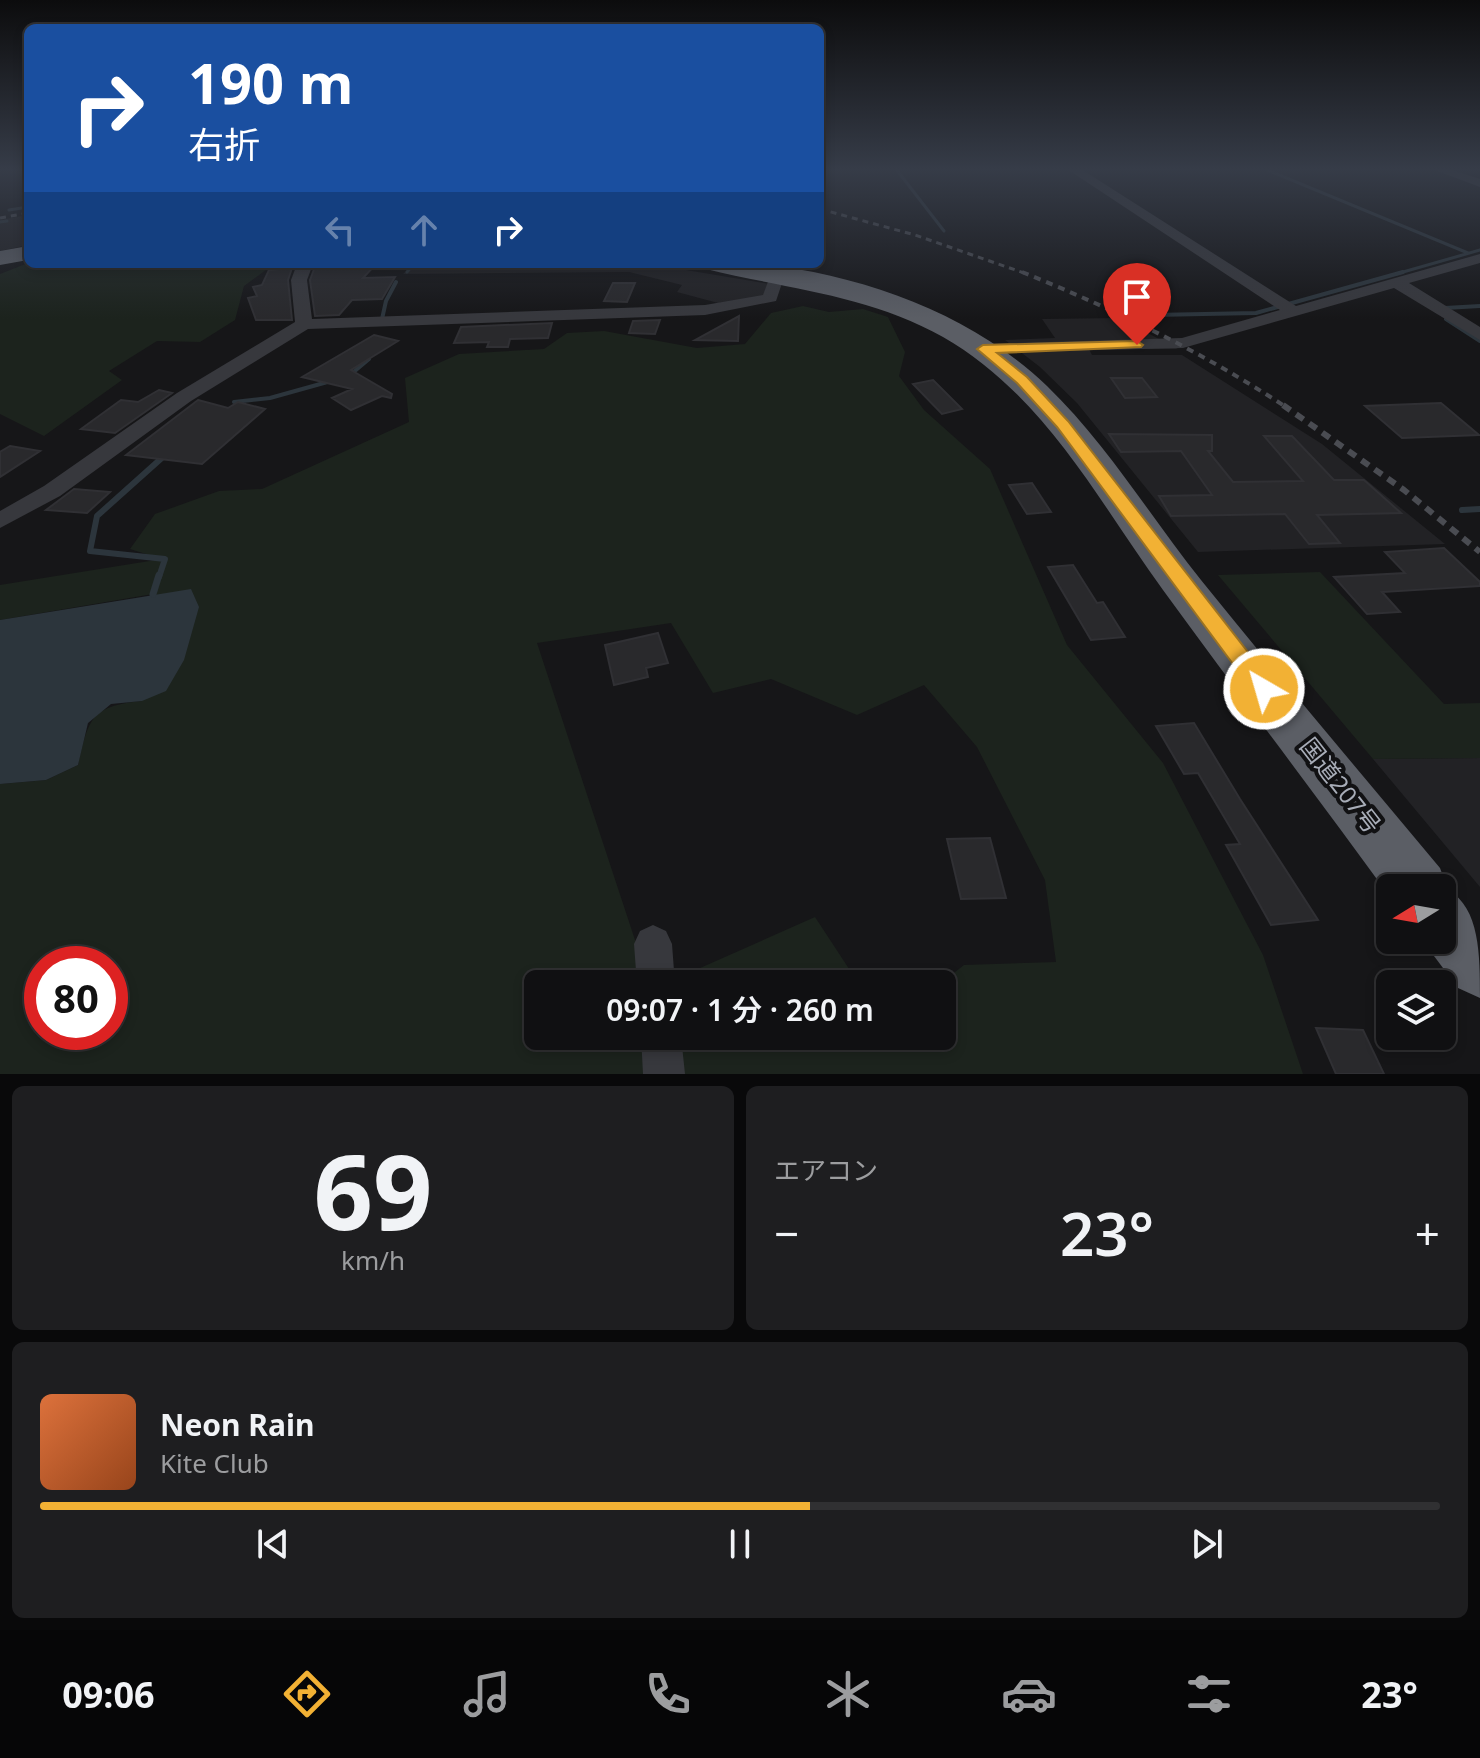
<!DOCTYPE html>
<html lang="ja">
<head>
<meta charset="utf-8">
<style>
	:root { --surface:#101012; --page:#1e1e20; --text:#f1f3f6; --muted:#9c9d9f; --line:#303032; --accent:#f2b134 }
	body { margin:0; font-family:"Noto Sans","Noto Sans JP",sans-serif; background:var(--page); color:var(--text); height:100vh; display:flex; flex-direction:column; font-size:30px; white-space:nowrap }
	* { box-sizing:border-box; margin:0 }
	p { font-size:26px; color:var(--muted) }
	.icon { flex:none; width:44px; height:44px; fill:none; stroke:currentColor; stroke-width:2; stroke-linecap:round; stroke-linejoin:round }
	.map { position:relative; height:1074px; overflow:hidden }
	.sheet { display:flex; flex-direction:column; gap:12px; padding:12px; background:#09090a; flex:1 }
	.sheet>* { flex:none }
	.guide { position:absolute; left:24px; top:24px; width:800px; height:244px; border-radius:12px; box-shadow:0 4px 12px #0003,0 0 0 2px var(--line); background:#1a4fa0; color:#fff; overflow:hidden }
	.needle { width:52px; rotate:259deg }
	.fabs { position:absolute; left:1376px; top:874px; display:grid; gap:16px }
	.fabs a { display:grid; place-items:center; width:80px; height:80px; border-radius:12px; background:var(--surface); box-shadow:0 4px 12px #0003,0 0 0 2px var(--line); font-size:40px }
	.speed { position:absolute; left:24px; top:946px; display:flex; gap:16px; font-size:40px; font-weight:700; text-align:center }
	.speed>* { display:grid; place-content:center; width:104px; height:104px; border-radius:50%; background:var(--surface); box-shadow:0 4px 12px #0003,0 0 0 2px var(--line); line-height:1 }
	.speed .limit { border:12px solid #d22; background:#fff; color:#111 }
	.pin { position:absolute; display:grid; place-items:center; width:68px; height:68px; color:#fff; margin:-82px -34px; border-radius:50% 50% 50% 0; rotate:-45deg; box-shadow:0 0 8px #0007 }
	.pin .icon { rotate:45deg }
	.me { position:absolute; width:88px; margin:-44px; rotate:322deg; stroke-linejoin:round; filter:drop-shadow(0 0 6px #0008) }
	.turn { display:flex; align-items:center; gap:28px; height:168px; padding:0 32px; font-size:36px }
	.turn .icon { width:104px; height:104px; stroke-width:2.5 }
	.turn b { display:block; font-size:56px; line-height:68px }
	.lanes { display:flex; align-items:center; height:76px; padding:0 32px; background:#0003; justify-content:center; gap:40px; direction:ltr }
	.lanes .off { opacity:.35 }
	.big { font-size:60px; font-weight:600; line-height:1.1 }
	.sheet .widget { flex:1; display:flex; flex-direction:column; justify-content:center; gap:12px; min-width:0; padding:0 28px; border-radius:12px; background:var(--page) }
	.sheet .dial { align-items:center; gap:0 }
	.dial b { font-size:104px; line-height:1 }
	.song { display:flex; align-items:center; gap:24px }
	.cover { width:96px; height:96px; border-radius:12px; background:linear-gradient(135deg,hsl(20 70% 55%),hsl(20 70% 35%)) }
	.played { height:8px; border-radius:4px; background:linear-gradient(90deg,var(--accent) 55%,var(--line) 55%) }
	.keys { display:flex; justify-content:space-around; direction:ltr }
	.heat { display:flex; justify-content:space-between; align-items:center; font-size:44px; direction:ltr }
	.sheet .tiles { flex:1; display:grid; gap:12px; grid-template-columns:1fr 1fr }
	.widget:last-child { grid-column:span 2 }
	.trip { position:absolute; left:524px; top:970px; width:432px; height:80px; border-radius:12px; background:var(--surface); box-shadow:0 4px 12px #0003,0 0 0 2px var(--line); font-weight:600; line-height:80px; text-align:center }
	.tab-bar { display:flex; height:128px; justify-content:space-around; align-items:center; background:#060607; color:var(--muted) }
	.tab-bar .icon { width:56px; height:56px }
	.tab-bar .selected { color:var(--accent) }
	.tab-bar b { font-size:36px; color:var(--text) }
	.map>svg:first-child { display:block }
	.built { fill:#222225 }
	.green { fill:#1c231d; fill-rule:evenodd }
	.water { fill:#2c353c }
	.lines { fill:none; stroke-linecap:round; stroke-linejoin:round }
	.stream-far3 { stroke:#2c353c; stroke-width:3 }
	.stream-far2 { stroke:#2c353c; stroke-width:4 }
	.stream-far1 { stroke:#2c353c; stroke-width:6 }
	.stream { stroke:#2c353c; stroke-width:7 }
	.building { fill:#29292c; stroke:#303034; stroke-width:2 }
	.minor { fill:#37383d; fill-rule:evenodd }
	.trunk { fill:#5b5e65; fill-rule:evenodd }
	.rail-far2 { stroke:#4a4c52; stroke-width:3; stroke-dasharray:6 5; stroke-linecap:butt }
	.rail-far1 { stroke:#4a4c52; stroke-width:4; stroke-dasharray:7 6; stroke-linecap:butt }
	.rail { stroke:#4a4c52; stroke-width:6; stroke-dasharray:9 7; stroke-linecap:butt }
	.route { fill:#f2b134; stroke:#9d7322; stroke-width:2 }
	.labels { text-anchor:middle; stroke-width:8; stroke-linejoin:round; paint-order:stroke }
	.street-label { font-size:24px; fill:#a8adb8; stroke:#111113 }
</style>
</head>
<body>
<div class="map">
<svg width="1480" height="1074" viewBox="0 0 1480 1074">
	<rect width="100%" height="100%" fill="#161618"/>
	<path class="built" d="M 28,215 L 28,245 L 0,251 L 0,220 Z
		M 413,264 L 650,264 L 770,284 L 763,299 L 718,303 L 677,292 L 682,285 L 629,272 L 403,274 Z
		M 1119,318 L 1178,349 L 1089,349 L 1092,355 L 1182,355 L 1322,444 L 1445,544 L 1198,552 L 1077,403 L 1040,367 L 1005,340 L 1055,338 L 1042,319 Z
		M 1480,758 L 1480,887 L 1373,759 Z"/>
	<path class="green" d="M 28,263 L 28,264 L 274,264 L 244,286 L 235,320 L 200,342 L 157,341 L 109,371 L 122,380 L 44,436 L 0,414 L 0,274 Z
		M 803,306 L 829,312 L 863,309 L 888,317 L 905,352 L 899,376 L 924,410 L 990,469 L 1067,645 L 1163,763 L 1263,955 L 1303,1074 L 0,1074 L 0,784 L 46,780 L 78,765 C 89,718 91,706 142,701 L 153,594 L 0,620 L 0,585 L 162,559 L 130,549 L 155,514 L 219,491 L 262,489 L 409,422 L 405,378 L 459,354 L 544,349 L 567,333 L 604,331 L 697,348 L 745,344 L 771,313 ZM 671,623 L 713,693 L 771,679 L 857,715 L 924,685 L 977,747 L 1045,880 L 1056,962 L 964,965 L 940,984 L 942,1036 L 538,1036 L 538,984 L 640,984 L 637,946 L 537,643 ZM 42,964 L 110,964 L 110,1032 L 42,1032 Z
		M 1320,572 L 1444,704 L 1480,703 L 1480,758 L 1373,759 L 1218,575 Z
		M 815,917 L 859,984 L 664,984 Z"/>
	<path class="water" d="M 191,589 L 199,607 L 184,660 L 166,691 L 142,701 L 111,704 L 88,723 L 78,765 L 46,780 L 0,784 L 0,620 Z"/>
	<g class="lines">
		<path class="stream-far3" d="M 896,169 L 944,231
			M 1265,169 L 1468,253
			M 9,210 L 28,207
			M 0,222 L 7,221
			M 407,272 L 414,264
			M 1396,274 L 1480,250"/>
		<path class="stream-far2" d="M 1445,308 L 1480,306
			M 1152,315 L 1256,313 L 1403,272
			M 382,319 L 386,301 L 396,282
			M 1446,319 L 1480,341
			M 350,375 L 369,359
			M 234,402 L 270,398 L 331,381"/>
		<path class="stream-far1" d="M 1462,510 L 1480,509
			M 159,577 L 165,559 L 90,551 L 97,516 L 164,456"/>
		<path class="stream" d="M 153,594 L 159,575"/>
	</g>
	<path class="building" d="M 316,264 L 376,264 L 363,278 L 395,277 L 382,299 L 352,300 L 339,315 L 315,316 L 310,280 Z
		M 292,268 L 288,280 L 292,320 L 256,320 L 248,298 L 257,296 L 253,287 L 262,285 L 269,270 Z
		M 613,283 L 635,283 L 627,302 L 604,301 Z
		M 739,316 L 738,341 L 695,340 Z
		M 660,320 L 655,334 L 629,333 L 633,321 Z
		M 552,323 L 548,338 L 510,339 L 508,347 L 487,347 L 489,342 L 454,343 L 461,327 Z
		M 374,335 L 398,341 L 351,370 L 392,394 L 391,398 L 382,396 L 351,410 L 332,398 L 352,389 L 302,377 Z
		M 1111,378 L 1142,378 L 1157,397 L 1125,398 Z
		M 933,380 L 962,409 L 942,414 L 913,384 Z
		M 159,390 L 172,393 L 115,433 L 81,429 L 121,400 L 138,402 Z
		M 198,400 L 228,408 L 238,402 L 265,409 L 202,464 L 126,455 Z
		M 1441,403 L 1479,435 L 1402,438 L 1365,406 Z
		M 1109,434 L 1212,435 L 1212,451 L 1208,451 L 1233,482 L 1303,481 L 1264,436 L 1292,436 L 1334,480 L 1364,480 L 1401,513 L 1317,515 L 1340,543 L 1309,544 L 1285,514 L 1171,516 L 1159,496 L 1212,495 L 1181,451 L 1121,452 Z
		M 10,446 L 40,451 L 0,477 L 0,452 Z
		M 1032,483 L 1051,512 L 1027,514 L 1009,485 Z
		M 74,489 L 110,492 L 87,513 L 46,510 Z
		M 1444,548 L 1480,582 L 1480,586 L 1382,592 L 1400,612 L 1367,614 L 1334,577 L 1405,573 L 1385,552 Z
		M 1073,565 L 1097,603 L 1103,602 L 1125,637 L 1091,640 L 1048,567 Z
		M 658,633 L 668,663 L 646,668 L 648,677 L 614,685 L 605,645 Z
		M 1194,723 L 1240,799 L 1318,920 L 1271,925 L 1226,845 L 1240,844 L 1198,773 L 1184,774 L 1156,726 Z
		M 990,838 L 1006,898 L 961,899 L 947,839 Z
		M 1316,1028 L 1363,1030 L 1384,1074 L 1336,1074 Z"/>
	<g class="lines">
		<path class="minor" d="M 1067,169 L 1081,169 L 1296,306 L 1480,254 L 1480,263 L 1409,283 L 1480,327 L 1480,340 L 1394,288 L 1183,348 L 977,353 L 974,349 L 983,344 L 1182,338 L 1280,310 Z
			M 1432,169 L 1449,169 L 1480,179 L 1480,187 Z
			M 297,264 L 313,264 L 307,280 L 312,319 L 705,305 L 763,295 L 772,271 L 777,269 L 785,274 L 776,301 L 705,315 L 308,329 L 191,401 L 60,496 L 0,528 L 0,511 L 44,486 L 177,393 L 295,322 L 291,280 Z
			M 653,925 L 666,931 L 672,944 L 675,984 L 637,984 L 634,944 L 640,931 Z
			M 641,1036 L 681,1036 L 685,1074 L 643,1074 Z"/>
		<path class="trunk" d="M 28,246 L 28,260 L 0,265 L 0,251 Z
			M 702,264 C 722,264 743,262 763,264 C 865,276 972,314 1047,386 C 1106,443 1150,516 1201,580 C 1279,677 1360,772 1440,868 L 1448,890 C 1480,908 1480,955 1480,998 L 1458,988 L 1422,940 L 1442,940 L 1442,888 L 1390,888 L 1390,897 C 1315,794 1238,693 1163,590 C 1097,499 1044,395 943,337 C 869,295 787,289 706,269 Z"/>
		<path class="rail-far2" d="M 820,209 L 915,235 L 1027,274
			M 0,218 L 28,213"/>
		<path class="rail-far1" d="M 1022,272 C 1114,309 1202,352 1286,407"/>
		<path class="rail" d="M 1283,405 L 1404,490 L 1480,552"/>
	</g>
	<linearGradient id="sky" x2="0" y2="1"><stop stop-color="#0c0c0d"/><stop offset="0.53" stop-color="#363c48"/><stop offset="1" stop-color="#363c48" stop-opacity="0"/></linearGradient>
	<rect width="1480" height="319" fill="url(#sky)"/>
	<path class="route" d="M 1137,341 L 1143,345 L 1141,347 L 997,353 L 1027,377 L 1068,421 L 1272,683 L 1275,689 L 1272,695 L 1264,698 L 1256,695 L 1057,427 L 1017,383 L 977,349 L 983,345 Z"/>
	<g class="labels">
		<g class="street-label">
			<text transform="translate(1340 786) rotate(52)" y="8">国道207号</text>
		</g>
	</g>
</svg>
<div class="fabs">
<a><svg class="needle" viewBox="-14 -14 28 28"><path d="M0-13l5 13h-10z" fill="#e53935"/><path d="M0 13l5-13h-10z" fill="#9c9d9f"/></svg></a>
<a><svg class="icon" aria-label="layers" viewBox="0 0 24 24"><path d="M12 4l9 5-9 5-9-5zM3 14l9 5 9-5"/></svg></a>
</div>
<div class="speed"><div class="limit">80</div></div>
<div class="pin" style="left:1137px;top:345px;background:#d93025"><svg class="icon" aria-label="arrive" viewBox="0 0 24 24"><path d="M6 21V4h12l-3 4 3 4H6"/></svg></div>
<svg class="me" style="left:1264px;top:689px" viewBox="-20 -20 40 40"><circle r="17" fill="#f2b134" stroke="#fff" stroke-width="3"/><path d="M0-11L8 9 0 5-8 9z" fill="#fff"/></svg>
<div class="trip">09:07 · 1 分 · 260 m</div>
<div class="guide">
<div class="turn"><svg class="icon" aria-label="right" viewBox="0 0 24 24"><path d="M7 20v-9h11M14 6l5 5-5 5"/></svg><div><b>190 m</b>右折</div></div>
<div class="lanes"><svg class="icon off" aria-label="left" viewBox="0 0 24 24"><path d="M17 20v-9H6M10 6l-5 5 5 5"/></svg><svg class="icon off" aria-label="ahead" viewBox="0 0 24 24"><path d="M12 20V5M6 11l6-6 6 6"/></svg><svg class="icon" aria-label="right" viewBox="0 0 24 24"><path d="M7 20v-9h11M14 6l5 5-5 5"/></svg></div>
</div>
</div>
<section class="sheet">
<div class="tiles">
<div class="widget dial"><b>69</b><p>km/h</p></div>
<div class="widget"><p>エアコン</p>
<div class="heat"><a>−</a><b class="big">23°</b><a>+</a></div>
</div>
<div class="widget">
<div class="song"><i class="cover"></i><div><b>Neon Rain</b><p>Kite Club</p></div></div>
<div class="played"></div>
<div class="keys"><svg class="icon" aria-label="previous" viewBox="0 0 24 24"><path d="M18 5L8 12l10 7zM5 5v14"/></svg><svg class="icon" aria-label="pause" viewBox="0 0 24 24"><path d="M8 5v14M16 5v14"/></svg><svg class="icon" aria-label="next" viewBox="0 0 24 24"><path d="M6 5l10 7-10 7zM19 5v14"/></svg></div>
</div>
</div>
</section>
<nav class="tab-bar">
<b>09:06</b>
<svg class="icon selected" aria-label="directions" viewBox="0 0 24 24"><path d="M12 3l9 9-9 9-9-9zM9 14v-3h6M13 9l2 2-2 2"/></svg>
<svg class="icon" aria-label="music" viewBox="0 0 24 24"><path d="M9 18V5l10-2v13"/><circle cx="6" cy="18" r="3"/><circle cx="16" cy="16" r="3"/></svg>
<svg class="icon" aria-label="phone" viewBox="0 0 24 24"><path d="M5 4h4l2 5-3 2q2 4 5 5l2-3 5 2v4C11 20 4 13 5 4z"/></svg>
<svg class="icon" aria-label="climate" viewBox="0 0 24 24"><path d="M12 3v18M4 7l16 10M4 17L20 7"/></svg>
<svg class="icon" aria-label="car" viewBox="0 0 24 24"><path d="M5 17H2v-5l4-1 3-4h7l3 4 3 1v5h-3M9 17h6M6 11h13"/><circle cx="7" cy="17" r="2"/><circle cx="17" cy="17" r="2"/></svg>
<svg class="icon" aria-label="filters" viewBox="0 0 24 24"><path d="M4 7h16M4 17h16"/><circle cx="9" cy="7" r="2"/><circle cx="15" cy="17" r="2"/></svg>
<b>23°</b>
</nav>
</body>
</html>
